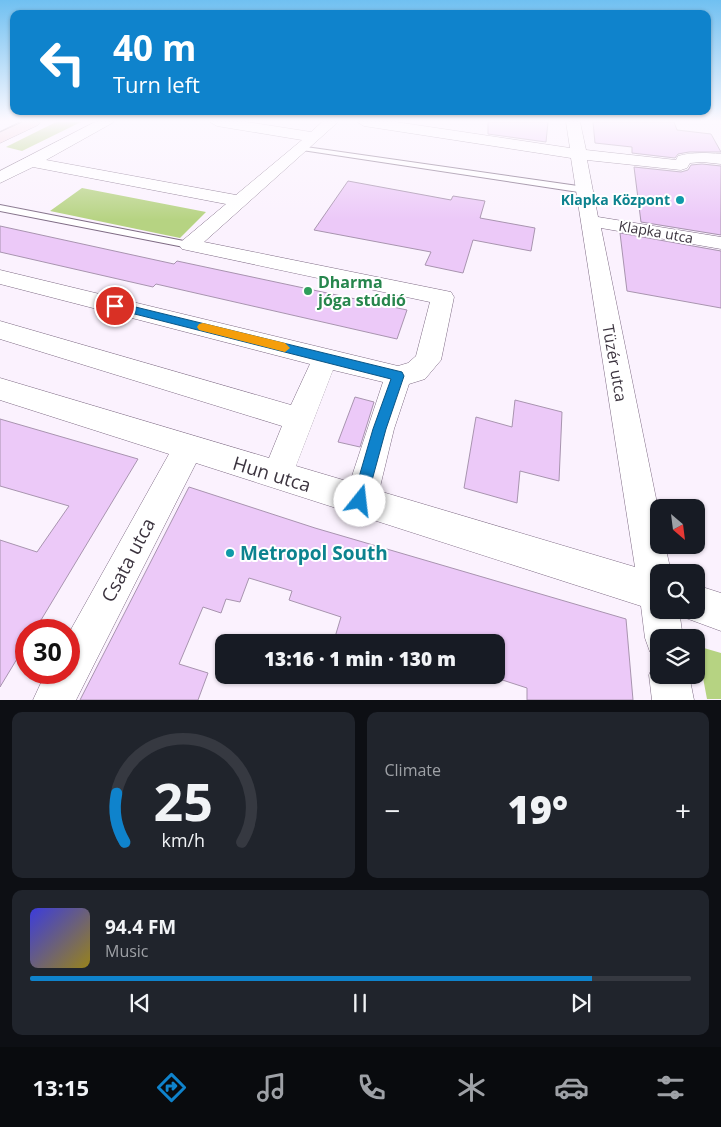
<!DOCTYPE html>
<html lang="en">
<head>
<meta charset="utf-8">
<style>
	:root { --surface:#171b24; --page:#20242c; --text:#f1f3f6; --muted:#9ea1a6; --line:#363941; --accent:#0f83cc }
	body { margin:0; font-family:"Open Sans",sans-serif; background:var(--page); color:var(--text); height:100vh; display:flex; flex-direction:column; font-size:19px; white-space:nowrap }
	* { box-sizing:border-box; margin:0 }
	p { font-size:16px; color:var(--muted) }
	.icon { flex:none; width:28px; height:28px; fill:none; stroke:currentColor; stroke-width:2; stroke-linecap:round; stroke-linejoin:round }
	.map { position:relative; height:700px; overflow:hidden }
	.side { display:flex; flex-direction:column; gap:12px; padding:12px; background:#0d0f14; flex:1 }
	.side>* { flex:none }
	.hud { position:absolute; left:10px; top:10px; width:701px; height:105px; border-radius:10px; box-shadow:0 1px 4px #0004; background:#0f83cc; color:#fff; overflow:hidden }
	.needle { width:32px; rotate:152deg }
	.fabs { position:absolute; left:650px; top:499px; display:grid; gap:10px }
	.fabs a { display:grid; place-items:center; width:55px; height:55px; border-radius:10px; background:var(--surface); box-shadow:0 1px 4px #0004; font-size:25px }
	.speed { position:absolute; left:15px; top:619px; display:flex; gap:10px; font-size:25px; font-weight:700; text-align:center }
	.speed>* { display:grid; place-content:center; width:65px; height:65px; border-radius:50%; background:var(--surface); box-shadow:0 1px 4px #0004; line-height:1 }
	.speed .limit { border:8px solid #d22; background:#fff; color:#111 }
	.pin { position:absolute; display:grid; place-items:center; width:42px; height:42px; color:#fff; margin:-21px; border:2px solid #fff; border-radius:50%; box-shadow:0 1px 5px #0007 }
	.me { position:absolute; width:55px; margin:-28px; rotate:16deg; stroke-linejoin:round; filter:drop-shadow(0 0 4px #0008) }
	.turn { display:flex; align-items:center; gap:18px; height:105px; padding:0 20px; font-size:22px }
	.turn .icon { width:65px; height:65px; stroke-width:2.5 }
	.turn b { display:block; font-size:35px; line-height:42px }
	.big { font-size:38px; font-weight:800; line-height:1.1 }
	.side .widget { flex:1; display:flex; flex-direction:column; justify-content:center; gap:8px; min-width:0; padding:0 18px; border-radius:10px; background:var(--page) }
	.side .dial { align-items:center; gap:0 }
	.dial svg { height:130px; overflow:visible; fill:none; stroke:var(--line); stroke-width:7; stroke-linecap:round; text-anchor:middle }
	.dial text { fill:var(--text); stroke:none }
	.song { display:flex; align-items:center; gap:15px }
	.cover { width:60px; height:60px; border-radius:8px; background:linear-gradient(135deg,hsl(240 70% 55%),hsl(50 70% 35%)) }
	.played { height:5px; border-radius:2px; background:linear-gradient(90deg,var(--accent) 85%,var(--line) 85%) }
	.keys { display:flex; justify-content:space-around; direction:ltr }
	.heat { display:flex; justify-content:space-between; align-items:center; font-size:28px; direction:ltr }
	.side .tiles { flex:1; display:grid; gap:12px; grid-template-columns:1fr 1fr }
	.widget:last-child { grid-column:span 2 }
	.trip { position:absolute; left:215px; top:634px; width:290px; height:50px; border-radius:10px; background:var(--surface); box-shadow:0 1px 4px #0004; font-weight:800; line-height:50px; text-align:center }
	.tabs { display:flex; height:80px; justify-content:space-around; align-items:center; background:#090b0e; color:var(--muted) }
	.tabs .icon { width:35px; height:35px }
	.tabs .on { color:var(--accent) }
	.tabs b { font-size:22px; color:var(--text) }
	.map>svg:first-child { display:block }
	.green { fill:#b6d382 }
	.building { fill:#ecc9f8; stroke:#a894af }
	.lines { fill:none; stroke-linecap:round; stroke-linejoin:round }
	.lane-casing { stroke:#7f6c85; stroke-width:2 }
	.street-casing { stroke:#7f6c85; stroke-width:1 }
	.secondary-casing { stroke:#7f6c85; stroke-width:1 }
	.lane { fill:#fff; fill-rule:evenodd }
	.street { fill:#fff; fill-rule:evenodd }
	.secondary { fill:#f2cfd7; fill-rule:evenodd }
	.tram { stroke:#7b727e; stroke-width:1 }
	.route { fill:#0f83cc; stroke:#0a5585 }
	.slow { fill:#f59e0b }
	.culture-dot { fill:#0f9aa8; stroke:#fff; stroke-width:2 }
	.leisure-dot { fill:#2e9e5b; stroke:#fff; stroke-width:2 }
	.labels { text-anchor:middle; stroke-width:4; stroke-linejoin:round; paint-order:stroke }
	.far-culture-label { font-size:14px; font-weight:bold; fill:#0d838f; stroke:#fff; text-anchor:end }
	.far-street-label { font-size:14px; fill:#3c343f; stroke:#fff }
	.leisure-label { font-size:16px; font-weight:bold; fill:#27864d; stroke:#fff; text-anchor:start }
	.street-label { font-size:16px; fill:#3c343f; stroke:#fff }
	.near-street-label { font-size:19px; fill:#3c343f; stroke:#fff }
	.near-culture-label { font-size:19px; font-weight:bold; fill:#0d838f; stroke:#fff; text-anchor:start }
</style>
</head>
<body>
<div class="map">
<svg width="721" height="700" viewBox="0 0 721 700">
	<rect width="100%" height="100%" fill="#fbf2fe"/>
	<path class="green" d="M 56,122 L 81,122 L 22,151 L 6,147 Z
		M 82,188 L 206,212 L 180,238 L 50,211 Z
		M 697,646 L 721,653 L 721,699 L 707,699 Z"/>
	<path class="building" d="M 488,122 L 548,122 L 546,142 L 488,134 Z
		M 593,122 L 674,122 L 677,130 L 711,134 L 721,152 L 689,152 L 678,154 L 675,158 L 632,153 L 632,147 L 595,143 Z
		M 702,164 L 721,166 L 721,235 L 641,222 L 634,167 L 681,172 L 688,170 L 691,165 Z
		M 348,181 L 451,200 L 453,196 L 485,201 L 480,218 L 535,228 L 531,251 L 473,240 L 463,273 L 425,265 L 431,252 L 314,230 Z
		M 0,226 L 174,264 L 177,261 L 407,310 L 397,339 L 156,284 L 153,287 L 0,252 Z
		M 620,233 L 721,251 L 721,308 L 627,291 Z
		M 355,397 L 374,402 L 360,447 L 338,442 Z
		M 515,400 L 562,412 L 559,481 L 520,471 L 517,503 L 464,488 L 476,417 L 512,427 Z
		M 0,419 L 138,459 L 35,630 L 26,630 L 26,644 L 0,687 L 0,540 L 37,552 L 69,506 L 0,486 Z
		M 189,487 L 315,528 L 626,619 L 633,700 L 527,700 L 527,688 L 487,675 L 496,675 L 496,642 L 350,642 L 335,637 L 341,617 L 289,600 L 292,591 L 249,578 L 240,602 L 226,599 L 221,613 L 203,607 L 179,664 L 208,673 L 198,700 L 80,700 Z"/>
	<g class="lines">
		<g class="lane-casing">
			<path id="lane" d="M 299,146 L 585,187 L 589,190 L 585,193 L 302,150 L 298,148 Z
				M 0,205 L 189,242 L 194,245 L 189,248 L 0,211 Z"/>
		</g>
		<g class="street-casing">
			<path id="street" d="M 95,122 L 114,122 L 46,160 L 236,195 L 302,140 L 217,126 L 210,122 L 247,122 L 311,132 L 322,122 L 338,122 L 204,242 L 451,292 L 454,297 L 441,360 L 425,379 L 409,384 L 394,429 L 379,491 L 635,567 L 571,158 L 364,126 L 357,122 L 396,122 L 570,148 L 566,122 L 580,122 L 586,150 L 676,160 L 678,156 C 693,152 706,153 721,154 L 721,164 L 702,162 L 690,163 L 687,168 L 681,170 L 587,160 L 598,217 L 721,237 L 721,249 L 601,228 L 659,513 L 659,545 L 665,545 L 671,572 L 659,572 L 659,610 L 679,610 L 683,638 L 659,638 L 659,655 L 650,652 L 645,638 L 641,606 L 196,463 L 76,700 L 33,700 L 46,672 L 69,672 L 69,633 L 169,454 L 0,400 L 0,378 L 269,458 L 282,426 L 0,339 L 0,321 L 291,405 L 310,364 L 0,284 L 0,270 L 398,366 L 408,363 L 416,356 L 430,302 L 182,249 L 179,245 L 182,241 L 226,204 L 33,167 L 0,183 L 0,171 ZM 333,370 L 383,382 L 350,482 L 296,466 Z
				M 696,585 L 721,593 L 721,631 L 683,617 L 680,610 L 696,610 Z
				M 659,659 L 659,675 L 689,675 L 694,700 L 652,700 L 649,675 L 655,661 Z"/>
		</g>
		<g class="secondary-casing">
			<path id="secondary" d="M 20,122 L 40,122 L 38,125 L 0,143 L 0,132 Z"/>
		</g>
		<use href="#lane" class="lane"/>
		<use href="#street" class="street"/>
		<use href="#secondary" class="secondary"/>
		<path class="tram" d="M 0,132 L 22,122"/>
	</g>
	<linearGradient id="sky" x2="0" y2="1"><stop stop-color="#70c0f1"/><stop offset="0.55" stop-color="#fdf9ff"/><stop offset="1" stop-color="#fdf9ff" stop-opacity="0"/></linearGradient>
	<rect width="721" height="220" fill="url(#sky)"/>
	<path class="route" d="M 115,302 L 402,372 L 404,376 L 386,429 L 365,506 L 360,508 L 355,506 L 352,501 L 373,429 L 391,379 L 111,308 L 110,306 Z"/>
	<path class="slow" d="M 203,323 L 285,343 L 290,348 L 285,352 L 199,330 L 197,327 L 199,324 Z"/>
	<g class="culture-dot">
		<circle cx="680" cy="200" r="5"/>
		<circle cx="230" cy="553" r="5"/>
	</g>
	<circle class="leisure-dot" cx="308" cy="291" r="5"/>
	<g class="labels">
		<g class="far-culture-label">
			<text x="670" y="205">Klapka Központ</text>
		</g>
		<g class="far-street-label">
			<text transform="translate(656 232) rotate(10)" y="5">Klapka utca</text>
		</g>
		<g class="leisure-label">
			<text x="318" y="288">Dharma<tspan x="318" dy="18">jóga stúdió</tspan></text>
		</g>
		<g class="street-label">
			<text transform="translate(615 363) rotate(80)" y="6">Tüzér utca</text>
		</g>
		<g class="near-street-label">
			<text transform="translate(272 474) rotate(17)" y="7">Hun utca</text>
			<text transform="translate(128 560) rotate(-62)" y="7">Csata utca</text>
		</g>
		<g class="near-culture-label">
			<text x="240" y="560">Metropol South</text>
		</g>
	</g>
</svg>
<div class="fabs">
<a><svg class="needle" viewBox="-14 -14 28 28"><path d="M0-13l5 13h-10z" fill="#e53935"/><path d="M0 13l5-13h-10z" fill="#9ea1a6"/></svg></a>
<a><svg class="icon" aria-label="search" viewBox="0 0 24 24"><circle cx="10" cy="10" r="6"/><path d="M15 15l6 6"/></svg></a>
<a><svg class="icon" aria-label="layers" viewBox="0 0 24 24"><path d="M12 4l9 5-9 5-9-5zM3 14l9 5 9-5"/></svg></a>
</div>
<div class="speed"><div class="limit">30</div></div>
<div class="pin" style="left:115px;top:306px;background:#d93025"><svg class="icon" aria-label="arrive" viewBox="0 0 24 24"><path d="M6 21V4h12l-3 4 3 4H6"/></svg></div>
<svg class="me" style="left:360px;top:501px" viewBox="-20 -20 40 40"><circle r="19" fill="#fff"/><path d="M0-13L10 11 0 6-10 11z" fill="#0f83cc"/></svg>
<div class="trip">13:16 · 1 min · 130 m</div>
<div class="hud">
<div class="turn"><svg class="icon" aria-label="left" viewBox="0 0 24 24"><path d="M17 20v-9H6M10 6l-5 5 5 5"/></svg><div><b>40 m</b>Turn left</div></div>
</div>
</div>
<section class="side">
<div class="tiles">
<div class="widget dial"><svg viewBox="0 0 100 80">
<path d="M14 69A42 42 0 1 1 86 69"/>
<path d="M14 69A42 42 0 0 1 9 39" stroke="#0f83cc"/>
<text x="50" y="56" font-size="32" font-weight="700">25</text>
<text x="50" y="72" font-size="11">km/h</text>
</svg></div>
<div class="widget"><p>Climate</p>
<div class="heat"><a>−</a><b class="big">19°</b><a>+</a></div>
</div>
<div class="widget">
<div class="song"><i class="cover"></i><div><b>94.4 FM</b><p>Music</p></div></div>
<div class="played"></div>
<div class="keys"><svg class="icon" aria-label="previous" viewBox="0 0 24 24"><path d="M18 5L8 12l10 7zM5 5v14"/></svg><svg class="icon" aria-label="pause" viewBox="0 0 24 24"><path d="M8 5v14M16 5v14"/></svg><svg class="icon" aria-label="next" viewBox="0 0 24 24"><path d="M6 5l10 7-10 7zM19 5v14"/></svg></div>
</div>
</div>
</section>
<nav class="tabs">
<b>13:15</b>
<svg class="icon on" aria-label="directions" viewBox="0 0 24 24"><path d="M12 3l9 9-9 9-9-9zM9 14v-3h6M13 9l2 2-2 2"/></svg>
<svg class="icon" aria-label="music" viewBox="0 0 24 24"><path d="M9 18V5l10-2v13"/><circle cx="6" cy="18" r="3"/><circle cx="16" cy="16" r="3"/></svg>
<svg class="icon" aria-label="phone" viewBox="0 0 24 24"><path d="M5 4h4l2 5-3 2q2 4 5 5l2-3 5 2v4C11 20 4 13 5 4z"/></svg>
<svg class="icon" aria-label="climate" viewBox="0 0 24 24"><path d="M12 3v18M4 7l16 10M4 17L20 7"/></svg>
<svg class="icon" aria-label="car" viewBox="0 0 24 24"><path d="M5 17H2v-5l4-1 3-4h7l3 4 3 1v5h-3M9 17h6M6 11h13"/><circle cx="7" cy="17" r="2"/><circle cx="17" cy="17" r="2"/></svg>
<svg class="icon" aria-label="filters" viewBox="0 0 24 24"><path d="M4 7h16M4 17h16"/><circle cx="9" cy="7" r="2"/><circle cx="15" cy="17" r="2"/></svg>
</nav>
</body>
</html>
